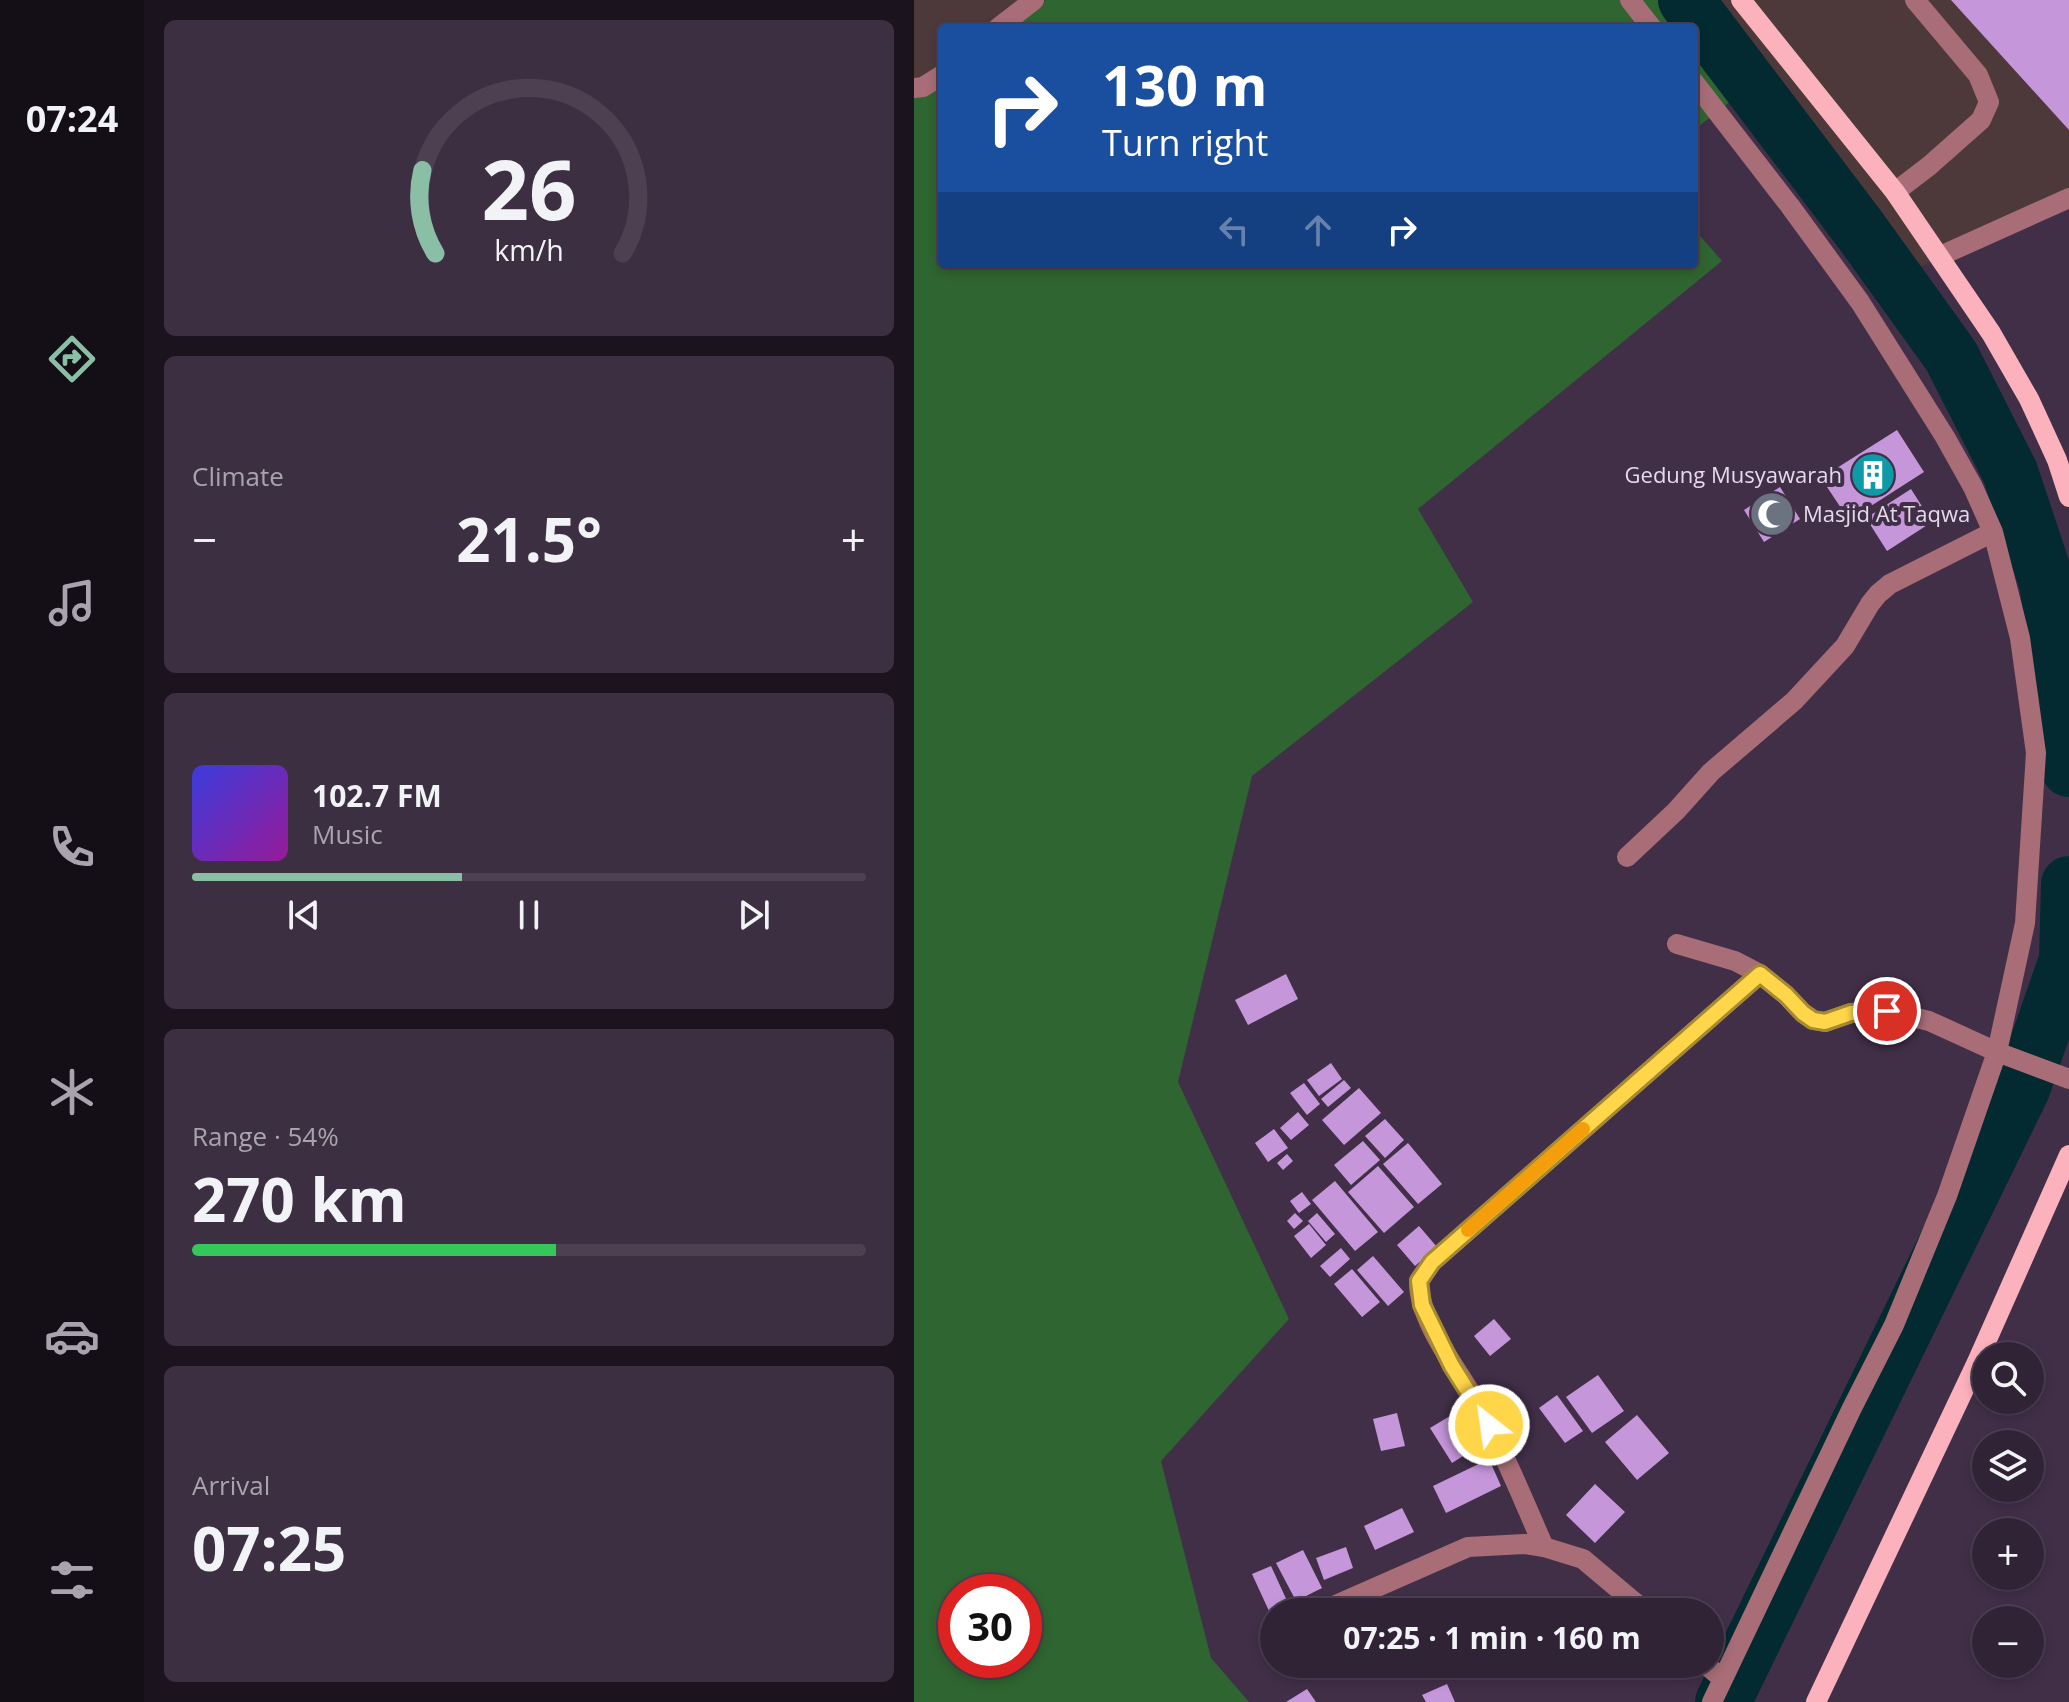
<!DOCTYPE html>
<html lang="en">
<head>
<meta charset="utf-8">
<style>
	:root { --surface:#312336; --page:#3d2f42; --text:#f1f3f6; --muted:#a8a4ad; --line:#4c4051; --accent:#8abfa5 }
	body { margin:0; font-family:"Open Sans",sans-serif; background:var(--page); color:var(--text); height:100vh; display:flex; flex-direction:column; font-size:30px; white-space:nowrap }
	* { box-sizing:border-box; margin:0 }
	p { font-size:26px; color:var(--muted) }
	.icon { flex:none; width:44px; height:44px; fill:none; stroke:currentColor; stroke-width:2; stroke-linecap:round; stroke-linejoin:round }
	.map { position:relative; flex:1; overflow:hidden }
	.side { display:flex; flex-direction:column; gap:20px; padding:20px; background:#1b131e; width:770px }
	.side>* { flex:none }
	.guide { position:absolute; left:24px; top:24px; width:760px; height:244px; border-radius:8px; box-shadow:0 4px 12px #0003,0 0 0 2px var(--line); background:#1a4fa0; color:#fff; overflow:hidden }
	.controls { position:absolute; left:1058px; top:1342px; display:grid; gap:16px }
	.controls a { display:grid; place-items:center; width:72px; height:72px; border-radius:50%; background:var(--surface); box-shadow:0 4px 12px #0003,0 0 0 2px var(--line); font-size:40px }
	.speed { position:absolute; left:24px; top:1574px; display:flex; gap:16px; font-size:40px; font-weight:700; text-align:center }
	.speed>* { display:grid; place-content:center; width:104px; height:104px; border-radius:50%; background:var(--surface); box-shadow:0 4px 12px #0003,0 0 0 2px var(--line); line-height:1 }
	.speed .limit { border:12px solid #d22; background:#fff; color:#111 }
	.pin { position:absolute; display:grid; place-items:center; width:68px; height:68px; color:#fff; margin:-34px; border:4px solid #fff; border-radius:50%; box-shadow:0 2px 8px #0007 }
	.me { position:absolute; width:88px; margin:-44px; rotate:330deg; stroke-linejoin:round; filter:drop-shadow(0 0 6px #0008) }
	.turn { display:flex; align-items:center; gap:28px; height:168px; padding:0 32px; font-size:36px }
	.turn .icon { width:104px; height:104px; stroke-width:2.5 }
	.turn b { display:block; font-size:56px; line-height:68px }
	.lanes { display:flex; align-items:center; height:76px; padding:0 32px; background:#0003; justify-content:center; gap:40px; direction:ltr }
	.lanes .off { opacity:.35 }
	.big { font-size:60px; font-weight:700; line-height:1.1 }
	.side .card { flex:1; display:flex; flex-direction:column; justify-content:center; gap:12px; min-width:0; padding:0 28px; border-radius:12px; background:var(--page) }
	.side .dial { align-items:center; gap:0 }
	.dial svg { height:208px; overflow:visible; fill:none; stroke:var(--line); stroke-width:7; stroke-linecap:round; text-anchor:middle }
	.dial text { fill:var(--text); stroke:none }
	.song { display:flex; align-items:center; gap:24px }
	.cover { width:96px; height:96px; border-radius:12px; background:linear-gradient(135deg,hsl(240 70% 55%),hsl(300 70% 35%)) }
	.played { height:8px; border-radius:4px; background:linear-gradient(90deg,var(--accent) 40%,var(--line) 40%) }
	.keys { display:flex; justify-content:space-around; direction:ltr }
	.heat { display:flex; justify-content:space-between; align-items:center; font-size:44px; direction:ltr }
	.charge { height:12px; border-radius:6px; background:linear-gradient(90deg,#34c759 54%,var(--line) 0) }
	.trip { position:absolute; left:346px; top:1598px; width:464px; height:80px; border-radius:40px; background:var(--surface); box-shadow:0 4px 12px #0003,0 0 0 2px var(--line); font-weight:700; line-height:80px; text-align:center }
	main { display:flex; flex:1; min-height:0 }
	.tab-bar { display:flex; flex-direction:column; width:144px; justify-content:space-around; align-items:center; background:#140e16; color:var(--muted) }
	.tab-bar .icon { width:56px; height:56px }
	.tab-bar .current { color:var(--accent) }
	.tab-bar b { font-size:36px; color:var(--text) }
	.map>svg:first-child { display:block }
	.industrial { fill:#4e393a }
	.green { fill:#2f6530; fill-rule:evenodd }
	.lines { fill:none; stroke-linecap:round; stroke-linejoin:round }
	.river { stroke:#022a30; stroke-width:56 }
	.building { fill:#c696da }
	.minor { stroke:#a86d76; stroke-width:20 }
	.major { stroke:#fbb2bc; stroke-width:20 }
	.route-casing { stroke:#a68a30; stroke-width:20 }
	.route { stroke:#ffd54a; stroke-width:14 }
	.slow { stroke:#f59e0b; stroke-width:14 }
	.labels { text-anchor:middle; stroke-width:8; stroke-linejoin:round; paint-order:stroke }
	.poi-label { font-size:22px; fill:#e5daea; stroke:#412f48; text-anchor:end }
</style>
</head>
<body>
<main>
<nav class="tab-bar">
<b>07:24</b>
<svg class="icon current" aria-label="directions" viewBox="0 0 24 24"><path d="M12 3l9 9-9 9-9-9zM9 14v-3h6M13 9l2 2-2 2"/></svg>
<svg class="icon" aria-label="music" viewBox="0 0 24 24"><path d="M9 18V5l10-2v13"/><circle cx="6" cy="18" r="3"/><circle cx="16" cy="16" r="3"/></svg>
<svg class="icon" aria-label="phone" viewBox="0 0 24 24"><path d="M5 4h4l2 5-3 2q2 4 5 5l2-3 5 2v4C11 20 4 13 5 4z"/></svg>
<svg class="icon" aria-label="climate" viewBox="0 0 24 24"><path d="M12 3v18M4 7l16 10M4 17L20 7"/></svg>
<svg class="icon" aria-label="car" viewBox="0 0 24 24"><path d="M5 17H2v-5l4-1 3-4h7l3 4 3 1v5h-3M9 17h6M6 11h13"/><circle cx="7" cy="17" r="2"/><circle cx="17" cy="17" r="2"/></svg>
<svg class="icon" aria-label="filters" viewBox="0 0 24 24"><path d="M4 7h16M4 17h16"/><circle cx="9" cy="7" r="2"/><circle cx="15" cy="17" r="2"/></svg>
</nav>
<section class="side">
<div class="card dial"><svg viewBox="0 0 100 80">
<path d="M14 69A42 42 0 1 1 86 69"/>
<path d="M14 69A42 42 0 0 1 9 37" stroke="#8abfa5"/>
<text x="50" y="56" font-size="32" font-weight="700">26</text>
<text x="50" y="72" font-size="11">km/h</text>
</svg></div>
<div class="card"><p>Climate</p>
<div class="heat"><a>−</a><b class="big">21.5°</b><a>+</a></div>
</div>
<div class="card">
<div class="song"><i class="cover"></i><div><b>102.7 FM</b><p>Music</p></div></div>
<div class="played"></div>
<div class="keys"><svg class="icon" aria-label="previous" viewBox="0 0 24 24"><path d="M18 5L8 12l10 7zM5 5v14"/></svg><svg class="icon" aria-label="pause" viewBox="0 0 24 24"><path d="M8 5v14M16 5v14"/></svg><svg class="icon" aria-label="next" viewBox="0 0 24 24"><path d="M6 5l10 7-10 7zM19 5v14"/></svg></div>
</div>
<div class="card"><p>Range · 54%</p><b class="big">270 km</b><div class="charge"></div></div>
<div class="card"><p>Arrival</p><b class="big">07:25</b></div>
</section>
<div class="map">
<svg width="1155" height="1702" viewBox="0 0 1155 1702">
	<rect width="100%" height="100%" fill="#412f48"/>
	<path class="industrial" d="M 0,0 L 132,0 L 94,28 L 28,28 L 28,76 L 0,97 Z
		M 785,0 L 1155,0 L 1155,204 L 978,279 L 845,79 Z"/>
	<path class="green" d="M 132,0 L 785,0 L 845,79 L 780,130 L 780,28 L 94,28 Z
		M 28,76 L 28,264 L 780,264 L 780,229 L 808,261 L 504,509 L 559,602 L 338,776 L 264,1082 L 375,1319 L 247,1461 L 297,1658 L 335,1702 L 0,1702 L 0,97 ZM 42,1592 L 110,1592 L 110,1660 L 42,1660 Z"/>
	<g class="lines">
		<path class="river" d="M 772,0 L 947,231 L 1037,356 L 1096,472 L 1133,583 L 1152,701 L 1155,769
			M 809,1702 L 1108,1089 L 1153,960 L 1155,884"/>
	</g>
	<path class="building" d="M 1037,0 L 1155,0 L 1155,130 Z
		M 983,430 L 1010,472 L 935,520 L 907,478 Z
		M 866,487 L 886,519 L 850,542 L 830,510 Z
		M 997,489 L 1018,522 L 973,551 L 952,518 Z
		M 372,974 L 384,999 L 334,1025 L 321,1000 Z
		M 417,1063 L 428,1079 L 405,1096 L 393,1080 Z
		M 430,1080 L 437,1088 L 414,1107 L 407,1099 Z
		M 390,1083 L 406,1104 L 393,1115 L 376,1093 Z
		M 445,1088 L 467,1113 L 430,1145 L 408,1120 Z
		M 384,1112 L 395,1125 L 377,1140 L 366,1128 Z
		M 471,1119 L 490,1140 L 471,1158 L 451,1136 Z
		M 360,1129 L 374,1148 L 354,1162 L 341,1143 Z
		M 449,1141 L 466,1160 L 437,1185 L 420,1165 Z
		M 494,1143 L 528,1184 L 504,1204 L 469,1164 Z
		M 373,1154 L 379,1161 L 369,1170 L 363,1163 Z
		M 464,1166 L 500,1207 L 470,1233 L 434,1192 Z
		M 421,1181 L 464,1232 L 441,1251 L 398,1200 Z
		M 388,1192 L 397,1204 L 385,1213 L 376,1201 Z
		M 381,1213 L 389,1221 L 380,1229 L 373,1221 Z
		M 403,1213 L 421,1234 L 412,1242 L 394,1221 Z
		M 395,1224 L 412,1245 L 397,1258 L 380,1236 Z
		M 505,1226 L 523,1247 L 501,1266 L 483,1245 Z
		M 427,1248 L 436,1259 L 416,1277 L 406,1266 Z
		M 459,1256 L 490,1292 L 474,1306 L 443,1270 Z
		M 438,1269 L 466,1302 L 448,1317 L 420,1284 Z
		M 580,1319 L 597,1339 L 576,1356 L 560,1336 Z
		M 684,1375 L 710,1411 L 678,1433 L 652,1397 Z
		M 643,1395 L 669,1431 L 651,1443 L 625,1408 Z
		M 483,1413 L 491,1446 L 467,1451 L 459,1419 Z
		M 541,1413 L 562,1448 L 538,1463 L 516,1428 Z
		M 723,1415 L 755,1453 L 723,1480 L 691,1442 Z
		M 575,1459 L 587,1486 L 532,1513 L 519,1486 Z
		M 681,1484 L 711,1512 L 681,1543 L 652,1515 Z
		M 488,1508 L 500,1532 L 461,1550 L 450,1526 Z
		M 432,1547 L 439,1568 L 410,1580 L 402,1558 Z
		M 389,1550 L 408,1588 L 382,1601 L 362,1563 Z
		M 357,1566 L 374,1603 L 355,1611 L 338,1574 Z
		M 455,1664 L 491,1664 L 465,1680 Z
		M 533,1684 L 541,1702 L 512,1702 L 508,1695 Z
		M 393,1689 L 402,1702 L 372,1702 Z"/>
	<g class="lines">
		<path class="minor" d="M 716,0 L 738,28
			M 84,28 L 120,0
			M 780,82 L 876,206 L 946,302 L 1031,437 L 1059,487 L 1079,532 L 1106,638 L 1122,753 L 1111,923 L 1083,1052 L 1033,1196 L 980,1325 L 938,1408 L 798,1702
			M 0,88 L 9,87 L 28,75
			M 981,192 L 1015,166 L 1067,120 L 1075,102 L 1064,75 L 1001,0
			M 1026,256 L 1155,198
			M 713,857 L 762,811 L 797,772 L 880,701 L 931,646 L 956,604 L 964,594 L 976,584 L 1079,532
			M 763,944 L 821,961 L 846,974 L 872,995 L 889,1013 L 899,1020 L 911,1022 L 937,1013 L 973,1011 L 1015,1021 L 1083,1052 L 1155,1079
			M 630,1547 C 610,1502 592,1456 568,1412 C 549,1376 504,1323 505,1281 L 518,1262 L 846,974
			M 406,1612 L 554,1547 L 610,1544 L 630,1547 L 669,1559 L 732,1612
			M 791,1664 L 809,1679"/>
		<path class="major" d="M 827,0 L 981,192 L 1077,333 L 1115,399 L 1143,460 L 1155,497
			M 902,1702 L 1063,1362 L 1155,1155"/>
	</g>
	<g class="lines">
		<g class="route-casing">
			<path id="route" d="M 575,1425 L 538,1366 L 508,1305 L 505,1281 L 518,1262 L 846,974 L 872,995 L 889,1013 L 899,1020 L 911,1022 L 937,1013 L 973,1011"/>
		</g>
		<use href="#route" class="route"/>
		<path class="slow" d="M 554,1230 L 669,1129"/>
	</g>
	<defs>
		<g id="building-disc" transform="scale(2.3)"><circle r="9.5" fill="#0f9aa8" stroke="#412f48"/><path d="M-4-6H4V6H1V3H-1V6H-4ZM-2.5-4.3h1.7v1.8h-1.7ZM.8-4.3h1.7v1.8H.8ZM-2.5-1h1.7V.8h-1.7ZM.8-1h1.7V.8H.8Z" fill="#fff"/></g>
		<g id="mosque-disc" transform="scale(2.3)"><circle r="9.5" fill="#6b7280" stroke="#412f48"/><path d="M3.5-4.9A6 6 0 1 0 3.5 4.9A5 5 0 1 1 3.5-4.9Z" fill="#fff"/></g>
	</defs>
	<g fill-rule="evenodd">
		<use href="#building-disc" x="959" y="475"/>
		<use href="#mosque-disc" x="858" y="514"/>
	</g>
	<g class="labels">
		<g class="poi-label">
			<text x="928" y="483">Gedung Musyawarah</text>
			<text x="889" y="522" text-anchor="start">Masjid At Taqwa</text>
		</g>
	</g>
</svg>
<div class="controls">
<a><svg class="icon" aria-label="search" viewBox="0 0 24 24"><circle cx="10" cy="10" r="6"/><path d="M15 15l6 6"/></svg></a>
<a><svg class="icon" aria-label="layers" viewBox="0 0 24 24"><path d="M12 4l9 5-9 5-9-5zM3 14l9 5 9-5"/></svg></a>
<a>+</a>
<a>−</a>
</div>
<div class="speed"><div class="limit">30</div></div>
<div class="pin" style="left:973px;top:1011px;background:#d93025"><svg class="icon" aria-label="arrive" viewBox="0 0 24 24"><path d="M6 21V4h12l-3 4 3 4H6"/></svg></div>
<svg class="me" style="left:575px;top:1425px" viewBox="-20 -20 40 40"><circle r="17" fill="#ffd54a" stroke="#fff" stroke-width="3"/><path d="M0-11L8 9 0 5-8 9z" fill="#fff"/></svg>
<div class="trip">07:25 · 1 min · 160 m</div>
<div class="guide">
<div class="turn"><svg class="icon" aria-label="right" viewBox="0 0 24 24"><path d="M7 20v-9h11M14 6l5 5-5 5"/></svg><div><b>130 m</b>Turn right</div></div>
<div class="lanes"><svg class="icon off" aria-label="left" viewBox="0 0 24 24"><path d="M17 20v-9H6M10 6l-5 5 5 5"/></svg><svg class="icon off" aria-label="ahead" viewBox="0 0 24 24"><path d="M12 20V5M6 11l6-6 6 6"/></svg><svg class="icon" aria-label="right" viewBox="0 0 24 24"><path d="M7 20v-9h11M14 6l5 5-5 5"/></svg></div>
</div>
</div>
</main>
</body>
</html>
